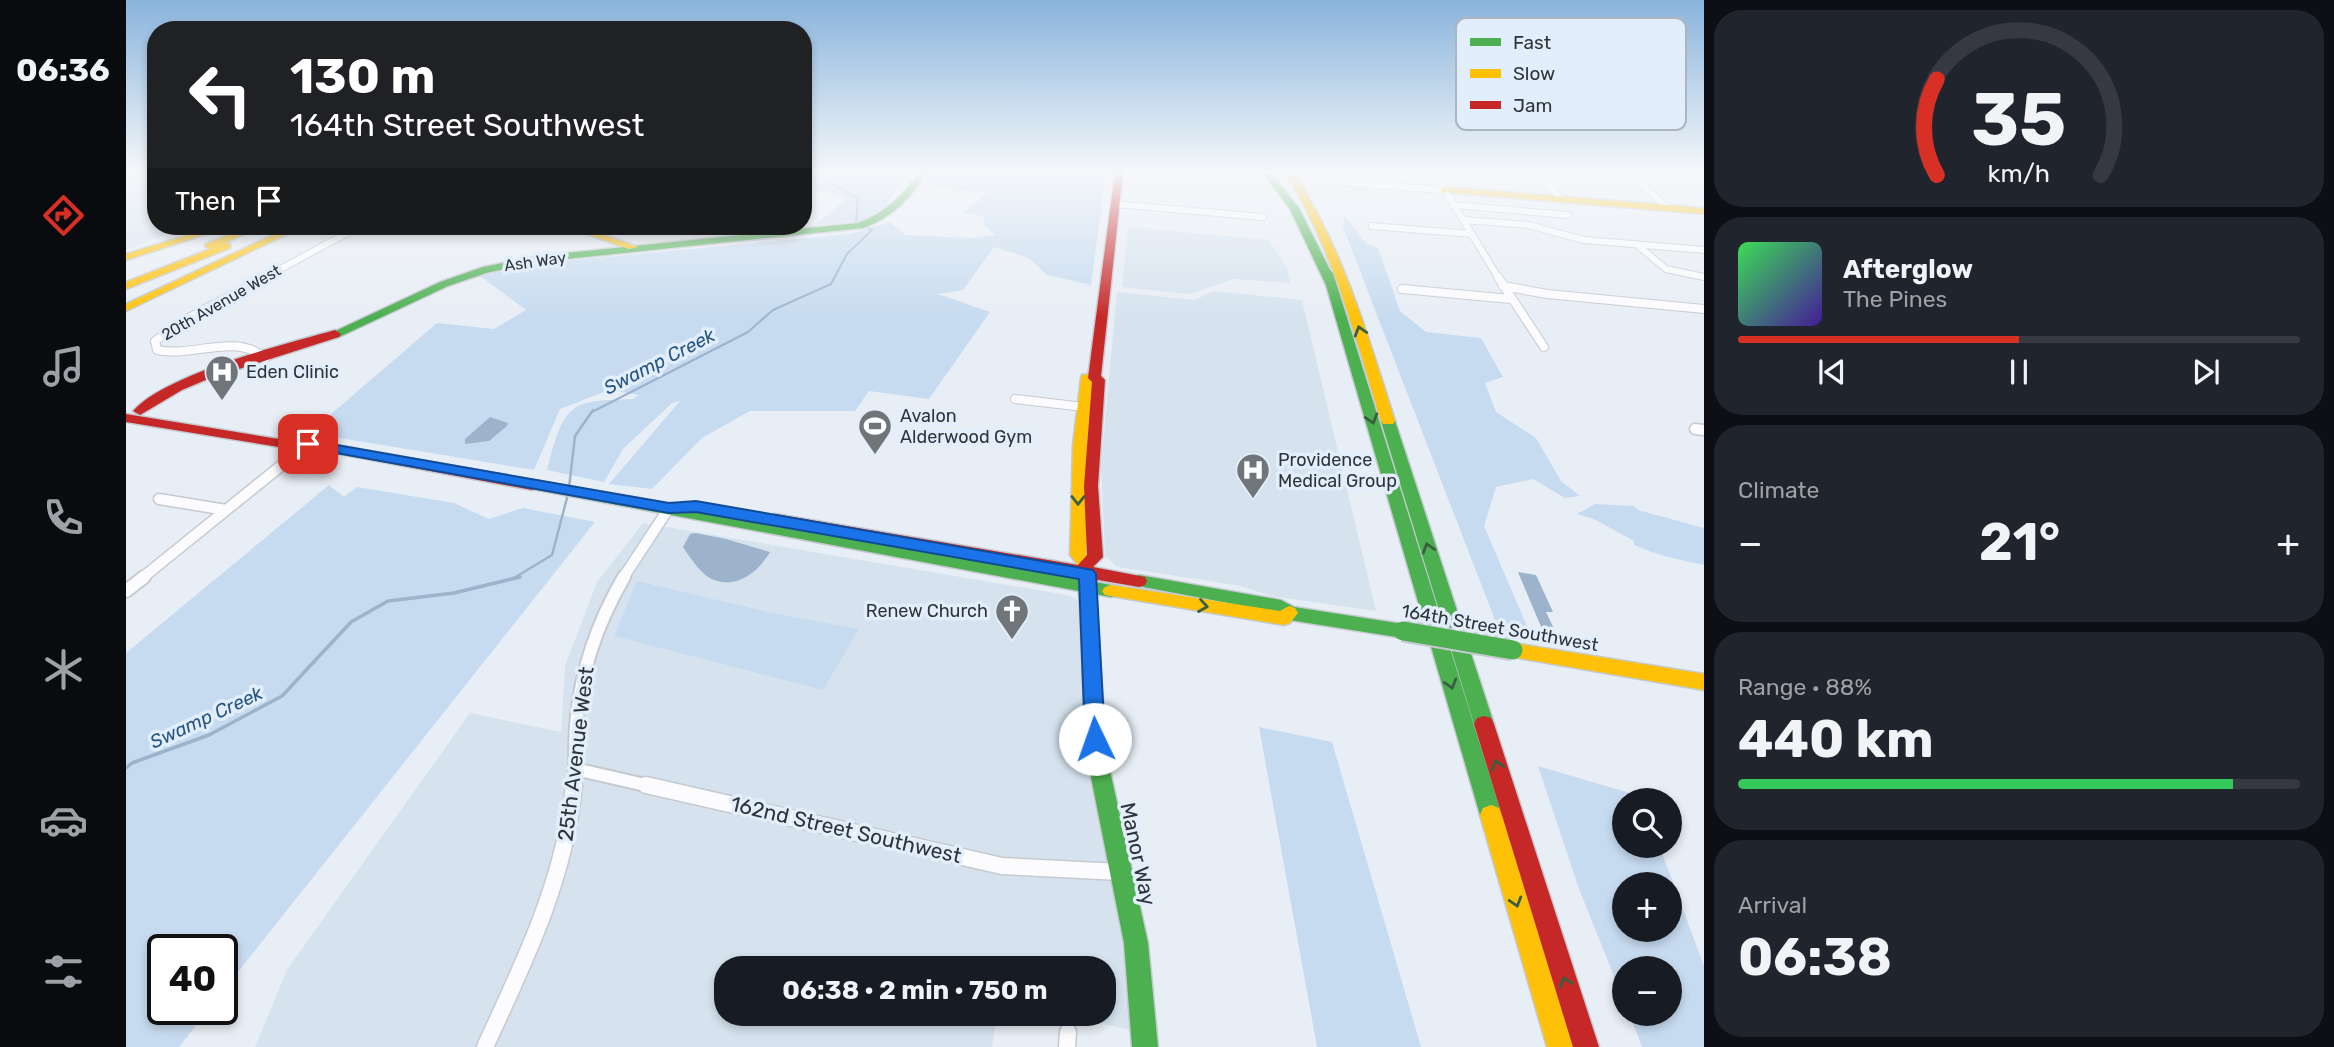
<!DOCTYPE html>
<html lang="en">
<head>
<meta charset="utf-8">
<style>
	:root { --surface:#171b24; --page:#20242c; --text:#f1f3f6; --muted:#9ea1a6; --line:#363941; --accent:#d93025 }
	body { margin:0; font-family:Rubik,sans-serif; background:var(--page); color:var(--text); height:100vh; display:flex; flex-direction:column; font-size:26px; white-space:nowrap }
	* { box-sizing:border-box; margin:0 }
	p { font-size:23px; color:var(--muted) }
	.icon { flex:none; width:38px; height:38px; fill:none; stroke:currentColor; stroke-width:2; stroke-linecap:round; stroke-linejoin:round }
	.map { position:relative; flex:1; overflow:hidden }
	.details { display:flex; flex-direction:column; gap:10px; padding:10px; background:#0d0f14; width:630px }
	.details>* { flex:none }
	.hud { position:absolute; left:21px; top:21px; width:665px; height:214px; border-radius:28px; box-shadow:0 4px 10px #0003; background:#202124; color:#fff; overflow:hidden }
	.tools { position:absolute; left:1486px; top:788px; display:grid; gap:14px }
	.tools a { display:grid; place-items:center; width:70px; height:70px; border-radius:50%; background:var(--surface); box-shadow:0 4px 10px #0003; font-size:35px }
	.speed { position:absolute; left:21px; top:934px; display:flex; gap:14px; font-size:35px; font-weight:700; text-align:center }
	.speed>* { display:grid; place-content:center; width:91px; height:91px; border-radius:50%; background:var(--surface); box-shadow:0 4px 10px #0003; line-height:1 }
	.speed .limit { border:4px solid #111; border-radius:10px; background:#fff; color:#111 }
	.pin { position:absolute; display:grid; place-items:center; width:60px; height:60px; color:#fff; margin:-30px; border-radius:14px; box-shadow:0 4px 10px #0006 }
	.me { position:absolute; width:77px; margin:-38px; rotate:357deg; stroke-linejoin:round; filter:drop-shadow(0 0 5px #0008) }
	.turn { display:flex; align-items:center; gap:24px; height:147px; padding:0 28px; font-size:32px }
	.turn .icon { width:91px; height:91px; stroke-width:2.5 }
	.turn b { display:block; font-size:49px; line-height:60px }
	.then { display:flex; align-items:center; height:66px; padding:0 28px; background:#0003; gap:14px; font-size:26px }
	.big { font-size:52px; font-weight:700; line-height:1.1 }
	.details .tile { flex:1; display:flex; flex-direction:column; justify-content:center; gap:10px; min-width:0; padding:0 24px; border-radius:28px; background:var(--page) }
	.details .dial { align-items:center; gap:0 }
	.dial svg { height:182px; overflow:visible; fill:none; stroke:var(--line); stroke-width:7; stroke-linecap:round; text-anchor:middle }
	.dial text { fill:var(--text); stroke:none }
	.song { display:flex; align-items:center; gap:21px }
	.cover { width:84px; height:84px; border-radius:10px; background:linear-gradient(135deg,hsl(130 70% 55%),hsl(260 70% 35%)) }
	.played { height:7px; border-radius:4px; background:linear-gradient(90deg,var(--accent) 50%,var(--line) 50%) }
	.keys { display:flex; justify-content:space-around; direction:ltr }
	.heat { display:flex; justify-content:space-between; align-items:center; font-size:38px; direction:ltr }
	.charge { height:10px; border-radius:5px; background:linear-gradient(90deg,#34c759 88%,var(--line) 0) }
	.trip { position:absolute; left:588px; top:956px; width:402px; height:70px; border-radius:28px; background:var(--surface); box-shadow:0 4px 10px #0003; font-weight:700; line-height:70px; text-align:center }
	main { display:flex; flex:1; min-height:0 }
	.dock { display:flex; flex-direction:column; width:126px; justify-content:space-around; align-items:center; background:#090b0e; color:var(--muted) }
	.dock .icon { width:49px; height:49px }
	.dock .active { color:var(--accent) }
	.dock b { font-size:32px; color:var(--text) }
	.map>svg:first-child { display:block }
	.built { fill:#d6e3ef }
	.green { fill:#c7dbf0; fill-rule:evenodd }
	.water { fill:#9cb3cb }
	.lines { fill:none; stroke-linecap:round; stroke-linejoin:round }
	.stream-far2 { stroke:#9cb3cb; stroke-width:2 }
	.stream-far1 { stroke:#9cb3cb; stroke-width:2.5 }
	.stream { stroke:#9cb3cb; stroke-width:3.5 }
	.street-far4-casing { stroke:#c5cad0; stroke-width:8 }
	.street-far3-casing { stroke:#c5cad0; stroke-width:10 }
	.street-far2-casing { stroke:#c5cad0; stroke-width:13 }
	.street-far1-casing { stroke:#c5cad0; stroke-width:16 }
	.street-casing { stroke:#c5cad0; stroke-width:19 }
	.fast-casing { stroke:#c5cad0; stroke-width:3 }
	.slow-casing { stroke:#c5cad0; stroke-width:3 }
	.jam-casing { stroke:#c5cad0; stroke-width:3 }
	.street-far4 { stroke:#fcfcfe; stroke-width:6 }
	.street-far3 { stroke:#fcfcfe; stroke-width:8 }
	.street-far2 { stroke:#fcfcfe; stroke-width:10 }
	.street-far1 { stroke:#fcfcfe; stroke-width:12 }
	.street { stroke:#fcfcfe; stroke-width:16 }
	.fast { fill:#4caf50; fill-rule:evenodd }
	.slow { fill:#ffc107; fill-rule:evenodd }
	.jam { fill:#c62828; fill-rule:evenodd }
	.fast-bridge-casing { stroke:#c5cad0; stroke-width:23; stroke-linecap:butt }
	.fast-bridge { stroke:#4caf50; stroke-width:19 }
	.oneway { stroke:#395f40 }
	.route { fill:#1a73e8; stroke:#114b97; stroke-width:2 }
	.labels { text-anchor:middle; stroke-width:7; stroke-linejoin:round; paint-order:stroke }
	.far-street-label { font-size:16px; fill:#2f3438; stroke:#e2eefb }
	.poi-label { font-size:18px; fill:#2f3438; stroke:#e2eefb; text-anchor:start }
	.street-label { font-size:18px; fill:#2f3438; stroke:#e2eefb }
	.water-label { font-size:19px; font-style:italic; fill:#275781; stroke:#e2eefb }
	.near-street-label { font-size:21px; fill:#2f3438; stroke:#e2eefb }
	.key { fill:#e2eefb; stroke:#acb6c0; stroke-width:2 }
	.key-label { font-size:19px; fill:#2f3438 }
</style>
</head>
<body>
<main>
<nav class="dock">
<b>06:36</b>
<svg class="icon active" aria-label="directions" viewBox="0 0 24 24"><path d="M12 3l9 9-9 9-9-9zM9 14v-3h6M13 9l2 2-2 2"/></svg>
<svg class="icon" aria-label="music" viewBox="0 0 24 24"><path d="M9 18V5l10-2v13"/><circle cx="6" cy="18" r="3"/><circle cx="16" cy="16" r="3"/></svg>
<svg class="icon" aria-label="phone" viewBox="0 0 24 24"><path d="M5 4h4l2 5-3 2q2 4 5 5l2-3 5 2v4C11 20 4 13 5 4z"/></svg>
<svg class="icon" aria-label="climate" viewBox="0 0 24 24"><path d="M12 3v18M4 7l16 10M4 17L20 7"/></svg>
<svg class="icon" aria-label="car" viewBox="0 0 24 24"><path d="M5 17H2v-5l4-1 3-4h7l3 4 3 1v5h-3M9 17h6M6 11h13"/><circle cx="7" cy="17" r="2"/><circle cx="17" cy="17" r="2"/></svg>
<svg class="icon" aria-label="filters" viewBox="0 0 24 24"><path d="M4 7h16M4 17h16"/><circle cx="9" cy="7" r="2"/><circle cx="15" cy="17" r="2"/></svg>
</nav>
<div class="map">
<svg width="1578" height="1047" viewBox="0 0 1578 1047">
	<rect width="100%" height="100%" fill="#e8eef5"/>
	<path class="built" d="M 0,172 L 30,172 L 30,226 L 62,226 L 0,250 Z
		M 1002,227 L 1143,240 L 1161,267 L 1164,283 L 1108,279 L 1063,294 L 996,287 Z
		M 1087,291 L 1176,300 L 1250,611 L 1145,596 L 1115,586 L 991,567 L 979,555 L 975,465 L 991,292 L 1069,300 Z
		M 517,523 L 941,595 L 955,601 L 994,872 L 1009,1031 L 930,1013 L 978,1013 L 978,968 L 600,968 L 600,1013 L 871,1013 L 866,1047 L 129,1047 L 161,970 L 344,713 L 435,732 L 439,666 L 471,582 Z"/>
	<path class="green" d="M 677,172 L 768,172 L 775,180 L 759,208 L 732,221 L 689,225 L 722,198 L 684,189 L 677,190 Z
		M 805,172 L 980,172 L 965,285 L 921,275 L 903,258 L 868,247 L 837,290 L 812,294 L 864,312 L 803,399 L 743,391 L 729,411 L 624,411 L 576,438 L 526,489 L 483,484 L 554,401 L 546,403 L 497,449 L 478,482 L 421,470 C 427,449 433,411 457,404 C 472,399 491,400 507,399 L 513,395 L 483,390 L 434,409 L 408,470 L 183,433 L 311,323 L 368,329 L 400,310 L 354,276 L 408,264 L 723,234 L 764,222 L 779,235 L 848,238 L 870,235 L 858,226 L 858,217 L 837,212 L 862,193 L 797,185 Z
		M 1219,216 L 1240,243 L 1252,248 L 1274,311 L 1300,332 L 1355,338 L 1377,377 L 1359,383 L 1370,412 L 1410,438 L 1435,481 L 1454,496 L 1439,498 L 1407,479 L 1370,487 L 1358,526 L 1406,638 L 1374,633 L 1217,227 Z
		M 203,485 L 218,497 L 231,487 L 328,503 L 363,519 L 397,508 L 469,522 L 96,992 L 96,950 L 37,950 L 37,1010 L 82,1010 L 53,1047 L 0,1047 L 0,653 Z
		M 1469,504 L 1508,506 L 1512,510 L 1578,528 L 1578,565 C 1553,560 1531,555 1508,545 L 1508,541 L 1468,519 L 1451,514 Z
		M 511,581 L 646,613 L 733,629 L 697,690 L 488,636 Z
		M 1133,727 L 1206,742 L 1295,1047 L 1191,1047 Z
		M 1412,766 L 1514,796 L 1516,800 L 1498,800 L 1498,845 L 1533,845 L 1578,966 L 1578,1047 L 1516,1047 L 1503,1013 L 1544,1013 L 1544,968 L 1498,968 L 1498,1001 L 1453,889 ZM 1498,884 L 1544,884 L 1544,929 L 1498,929 Z"/>
	<path class="water" d="M 364,417 L 382,423 L 381,426 L 363,441 L 339,444 L 339,439 Z
		M 569,533 L 600,539 L 644,552 C 632,573 607,592 582,577 C 573,571 563,556 557,547 L 564,534 Z
		M 1392,572 L 1410,575 L 1427,612 L 1420,612 L 1429,631 L 1416,629 Z"/>
	<g class="lines">
		<path class="stream-far2" d="M 466,412 L 622,332 L 647,310 L 705,284 L 721,254 L 746,230 L 730,221 L 732,198 L 702,182 L 707,172"/>
		<path class="stream-far1" d="M 443,488 L 449,436 L 467,410
			M 388,578 L 426,555 L 442,494"/>
		<path class="stream" d="M 0,768 L 6,763 L 83,735 L 156,696 L 225,622 L 262,601 L 328,593 L 394,577"/>
		<g class="street-far4-casing">
			<path id="street-far4" d="M 1065,172 L 1114,175
				M 1308,172 L 1373,279
				M 1412,172 L 1436,200
				M 1502,172 L 1542,208
				M 1208,182 L 1318,190
				M 988,204 L 1137,217
				M 1327,205 L 1442,215
				M 1337,220 L 1402,225 L 1458,240 L 1578,250
				M 1246,226 L 1346,234
				M 1510,244 L 1540,269 L 1578,277
				M 136,279 L 234,226"/>
		</g>
		<g class="street-far3-casing">
			<path id="street-far3" d="M 139,277 L 59,320 L 29,341 L 31,350 C 68,358 107,332 140,358
				M 1372,277 L 1418,347
				M 1377,286 L 1421,294 L 1578,309
				M 1276,289 L 1385,299
				M 889,399 L 958,407"/>
		</g>
		<g class="street-far2-casing">
			<path id="street-far2" d="M 1569,429 L 1578,430
				M 33,499 L 100,510
				M 16,578 L 182,444
				M 497,578 L 543,508"/>
		</g>
		<g class="street-far1-casing">
			<path id="street-far1" d="M 0,591 L 18,577
				M 449,769 L 528,787
				M 448,787 C 450,763 448,739 451,716 C 456,667 473,620 498,577"/>
		</g>
		<g class="street-casing">
			<path id="street" d="M 520,785 L 876,866 L 994,872
				M 359,1047 C 398,962 439,880 448,785
				M 941,1047 L 942,1032"/>
		</g>
		<g class="fast-casing">
			<path id="fast" d="M 793,172 L 801,172 C 785,198 767,217 737,228 L 411,262 L 360,273 L 322,286 L 213,337 L 209,338 L 203,334 L 314,282 L 357,267 L 411,256 L 732,223 C 759,213 777,196 793,172 Z
				M 1136,172 L 1144,172 L 1173,208 L 1204,270 L 1207,273 L 1376,815 L 1373,822 L 1365,825 L 1357,822 L 1354,815 L 1200,285 L 1164,209 Z
				M 1262,417 L 1269,421 L 1368,724 L 1365,730 L 1358,732 L 1351,730 L 1348,724 L 1255,421 Z
				M 406,480 L 985,585 L 991,587 L 994,591 L 991,595 L 985,597 L 401,488 L 399,485 L 401,482 Z
				M 1013,575 L 1155,600 L 1168,607 L 1277,624 L 1283,626 L 1286,631 L 1283,636 L 1277,638 L 1163,620 L 1150,612 L 1007,585 L 1005,581 L 1007,577 Z
				M 966,667 L 973,670 L 975,675 L 981,757 L 1022,943 L 1032,1047 L 1006,1047 L 998,943 L 961,757 L 957,675 L 959,670 Z"/>
		</g>
		<g class="slow-casing">
			<path id="slow" d="M 1159,172 L 1167,172 C 1217,248 1241,334 1269,421 L 1267,424 L 1257,424 L 1255,421 C 1229,335 1207,249 1159,172 Z
				M 1318,187 L 1578,208 L 1578,214 L 1315,192 L 1315,188 Z
				M 91,226 L 105,226 L 0,260 L 0,254 Z
				M 123,226 L 136,226 L 99,243 L 104,244 L 104,248 L 0,289 L 0,282 L 84,249 L 79,246 L 80,244 Z
				M 166,226 L 178,226 L 0,311 L 0,304 Z
				M 438,226 L 452,226 L 512,247 L 503,249 Z
				M 968,374 L 974,378 L 967,382 L 961,445 L 960,554 L 968,564 L 975,675 L 973,680 L 966,683 L 959,680 L 957,675 L 952,565 L 944,555 L 947,445 L 955,378 L 956,375 Z
				M 985,585 L 1154,611 L 1163,606 L 1169,608 L 1172,613 L 1164,623 L 1158,625 L 979,595 L 976,591 L 979,587 Z
				M 1387,643 L 1578,674 L 1578,690 L 1387,657 L 1381,655 L 1378,650 L 1381,645 Z
				M 1365,805 L 1373,808 L 1376,815 L 1447,1047 L 1421,1047 L 1354,815 L 1357,808 Z"/>
		</g>
		<g class="jam-casing">
			<path id="jam" d="M 989,172 L 997,172 L 975,376 L 979,380 L 972,486 L 977,557 L 967,567 L 1019,577 L 1021,581 L 1019,585 L 1013,587 L 643,523 L 641,519 L 643,515 L 649,514 L 952,565 L 961,555 L 958,486 L 966,382 L 962,378 Z
				M 209,330 L 215,334 L 213,337 L 82,379 L 56,390 L 14,415 L 7,411 C 40,374 159,344 209,330 Z
				M 0,414 L 165,441 L 182,440 L 406,480 L 413,485 L 406,490 L 182,448 L 165,449 L 0,422 Z
				M 1358,716 L 1365,718 L 1368,724 L 1473,1047 L 1447,1047 L 1348,724 L 1351,718 Z"/>
		</g>
		<use href="#street-far4" class="street-far4"/>
		<use href="#street-far3" class="street-far3"/>
		<use href="#street-far2" class="street-far2"/>
		<use href="#street-far1" class="street-far1"/>
		<use href="#street" class="street"/>
		<use href="#fast" class="fast"/>
		<use href="#slow" class="slow"/>
		<use href="#jam" class="jam"/>
		<g class="fast-bridge-casing">
			<path id="fast-bridge" d="M 1277,631 L 1387,650"/>
		</g>
		<use href="#fast-bridge" class="fast-bridge"/>
	</g>
	<defs><path id="oneway-chevron" d="M-2-3.5L2.5 0L-2 3.5" fill="none" stroke-width="1.6" stroke-linecap="round" stroke-linejoin="round" transform="scale(1.75)"/></defs>
	<g class="oneway">
		<use href="#oneway-chevron" transform="translate(1234 331) rotate(-107)"/>
		<use href="#oneway-chevron" transform="translate(1246 419) rotate(73)"/>
		<use href="#oneway-chevron" transform="translate(952 500) rotate(90)"/>
		<use href="#oneway-chevron" transform="translate(1302 548) rotate(-107)"/>
		<use href="#oneway-chevron" transform="translate(1077 606) rotate(9)"/>
		<use href="#oneway-chevron" transform="translate(1325 684) rotate(73)"/>
		<use href="#oneway-chevron" transform="translate(1371 765) rotate(-107)"/>
		<use href="#oneway-chevron" transform="translate(1390 902) rotate(73)"/>
		<use href="#oneway-chevron" transform="translate(1439 982) rotate(-108)"/>
	</g>
	<linearGradient id="sky" x2="0" y2="1"><stop stop-color="#89b4dc"/><stop offset="0.54" stop-color="#f5f7fa"/><stop offset="1" stop-color="#f5f7fa" stop-opacity="0"/></linearGradient>
	<rect width="1578" height="318" fill="url(#sky)"/>
	<path class="route" d="M 182,440 L 543,503 L 570,501 L 967,570 L 970,574 L 979,739 L 976,745 L 969,748 L 962,745 L 959,739 L 953,579 L 570,512 L 543,513 L 177,447 L 175,444 Z"/>
	<defs>
		<g id="hospital-pin" transform="scale(1.75)"><path d="M0 17L-7.5 6A9.5 9.5 0 1 1 7.5 6Z" fill="#70757a" stroke="#e2eefb"/><path d="M-5-5h3v3.5h4V-5h3V5h-3V1.5h-4V5h-3Z" fill="#fff"/></g>
		<g id="stadium-pin" transform="scale(1.75)"><path d="M0 17L-7.5 6A9.5 9.5 0 1 1 7.5 6Z" fill="#70757a" stroke="#e2eefb"/><path d="M0-5a6.5 5 0 1 0 0 10a6.5 5 0 1 0 0-10ZM-3.5-1.8h7v3.6h-7Z" fill="#fff"/></g>
		<g id="church-pin" transform="scale(1.75)"><path d="M0 17L-7.5 6A9.5 9.5 0 1 1 7.5 6Z" fill="#70757a" stroke="#e2eefb"/><path d="M-1.2-6h2.4v3.5h3.3v2.4h-3.3V6h-2.4V-.1h-3.3v-2.4h3.3Z" fill="#fff"/></g>
	</defs>
	<g fill-rule="evenodd">
		<use href="#hospital-pin" x="96" y="372"/>
		<use href="#stadium-pin" x="749" y="426"/>
		<use href="#hospital-pin" x="1127" y="470"/>
		<use href="#church-pin" x="886" y="611"/>
	</g>
	<g class="labels">
		<g class="far-street-label">
			<text transform="translate(409 261) rotate(-8)" y="6">Ash Way</text>
			<text transform="translate(95 302) rotate(-30)" y="6">20th Avenue West</text>
		</g>
		<g class="poi-label">
			<text x="120" y="378">Eden Clinic</text>
			<text x="774" y="422">Avalon<tspan x="774" dy="21">Alderwood Gym</tspan></text>
			<text x="1152" y="466">Providence<tspan x="1152" dy="21">Medical Group</tspan></text>
			<text x="862" y="617" text-anchor="end">Renew Church</text>
		</g>
		<g class="street-label">
			<text transform="translate(1374 628) rotate(10)" y="6">164th Street Southwest</text>
		</g>
		<g class="water-label">
			<text transform="translate(533 361) rotate(-27)" y="7">Swamp Creek</text>
			<text transform="translate(80 717) rotate(-25)" y="7">Swamp Creek</text>
		</g>
		<g class="near-street-label">
			<text transform="translate(450 754) rotate(-83)" y="7">25th Avenue West</text>
			<text transform="translate(720 830) rotate(13)" y="7">162nd Street Southwest</text>
			<text transform="translate(1012 854) rotate(78)" y="7">Manor Way</text>
		</g>
	</g>
	<rect x="1330" y="18" width="230" height="112" rx="10" class="key"/>
	<rect x="1344" y="38" width="31" height="8" fill="#4caf50"/>
	<rect x="1344" y="69" width="31" height="9" fill="#ffc107"/>
	<rect x="1344" y="101" width="31" height="8" fill="#c62828"/>
	<g class="key-label">
		<text x="1387" y="49">Fast</text>
		<text x="1387" y="80">Slow</text>
		<text x="1387" y="112">Jam</text>
	</g>
</svg>
<div class="tools">
<a><svg class="icon" aria-label="search" viewBox="0 0 24 24"><circle cx="10" cy="10" r="6"/><path d="M15 15l6 6"/></svg></a>
<a>+</a>
<a>−</a>
</div>
<div class="speed"><div class="limit">40</div></div>
<div class="pin" style="left:182px;top:444px;background:#d93025"><svg class="icon" aria-label="arrive" viewBox="0 0 24 24"><path d="M6 21V4h12l-3 4 3 4H6"/></svg></div>
<svg class="me" style="left:969px;top:739px" viewBox="-20 -20 40 40"><circle r="19" fill="#fff"/><path d="M0-13L10 11 0 6-10 11z" fill="#1a73e8"/></svg>
<div class="trip">06:38 · 2 min · 750 m</div>
<div class="hud">
<div class="turn"><svg class="icon" aria-label="left" viewBox="0 0 24 24"><path d="M17 20v-9H6M10 6l-5 5 5 5"/></svg><div><b>130 m</b>164th Street Southwest</div></div>
<div class="then">Then<svg class="icon" aria-label="arrive" viewBox="0 0 24 24"><path d="M6 21V4h12l-3 4 3 4H6"/></svg></div>
</div>
</div>
<section class="details">
<div class="tile dial"><svg viewBox="0 0 100 80">
<path d="M14 69A42 42 0 1 1 86 69"/>
<path d="M14 69A42 42 0 0 1 14 27" stroke="#d93025"/>
<text x="50" y="56" font-size="32" font-weight="700">35</text>
<text x="50" y="72" font-size="11">km/h</text>
</svg></div>
<div class="tile">
<div class="song"><i class="cover"></i><div><b>Afterglow</b><p>The Pines</p></div></div>
<div class="played"></div>
<div class="keys"><svg class="icon" aria-label="previous" viewBox="0 0 24 24"><path d="M18 5L8 12l10 7zM5 5v14"/></svg><svg class="icon" aria-label="pause" viewBox="0 0 24 24"><path d="M8 5v14M16 5v14"/></svg><svg class="icon" aria-label="next" viewBox="0 0 24 24"><path d="M6 5l10 7-10 7zM19 5v14"/></svg></div>
</div>
<div class="tile"><p>Climate</p>
<div class="heat"><a>−</a><b class="big">21°</b><a>+</a></div>
</div>
<div class="tile"><p>Range · 88%</p><b class="big">440 km</b><div class="charge"></div></div>
<div class="tile"><p>Arrival</p><b class="big">06:38</b></div>
</section>
</main>
</body>
</html>
